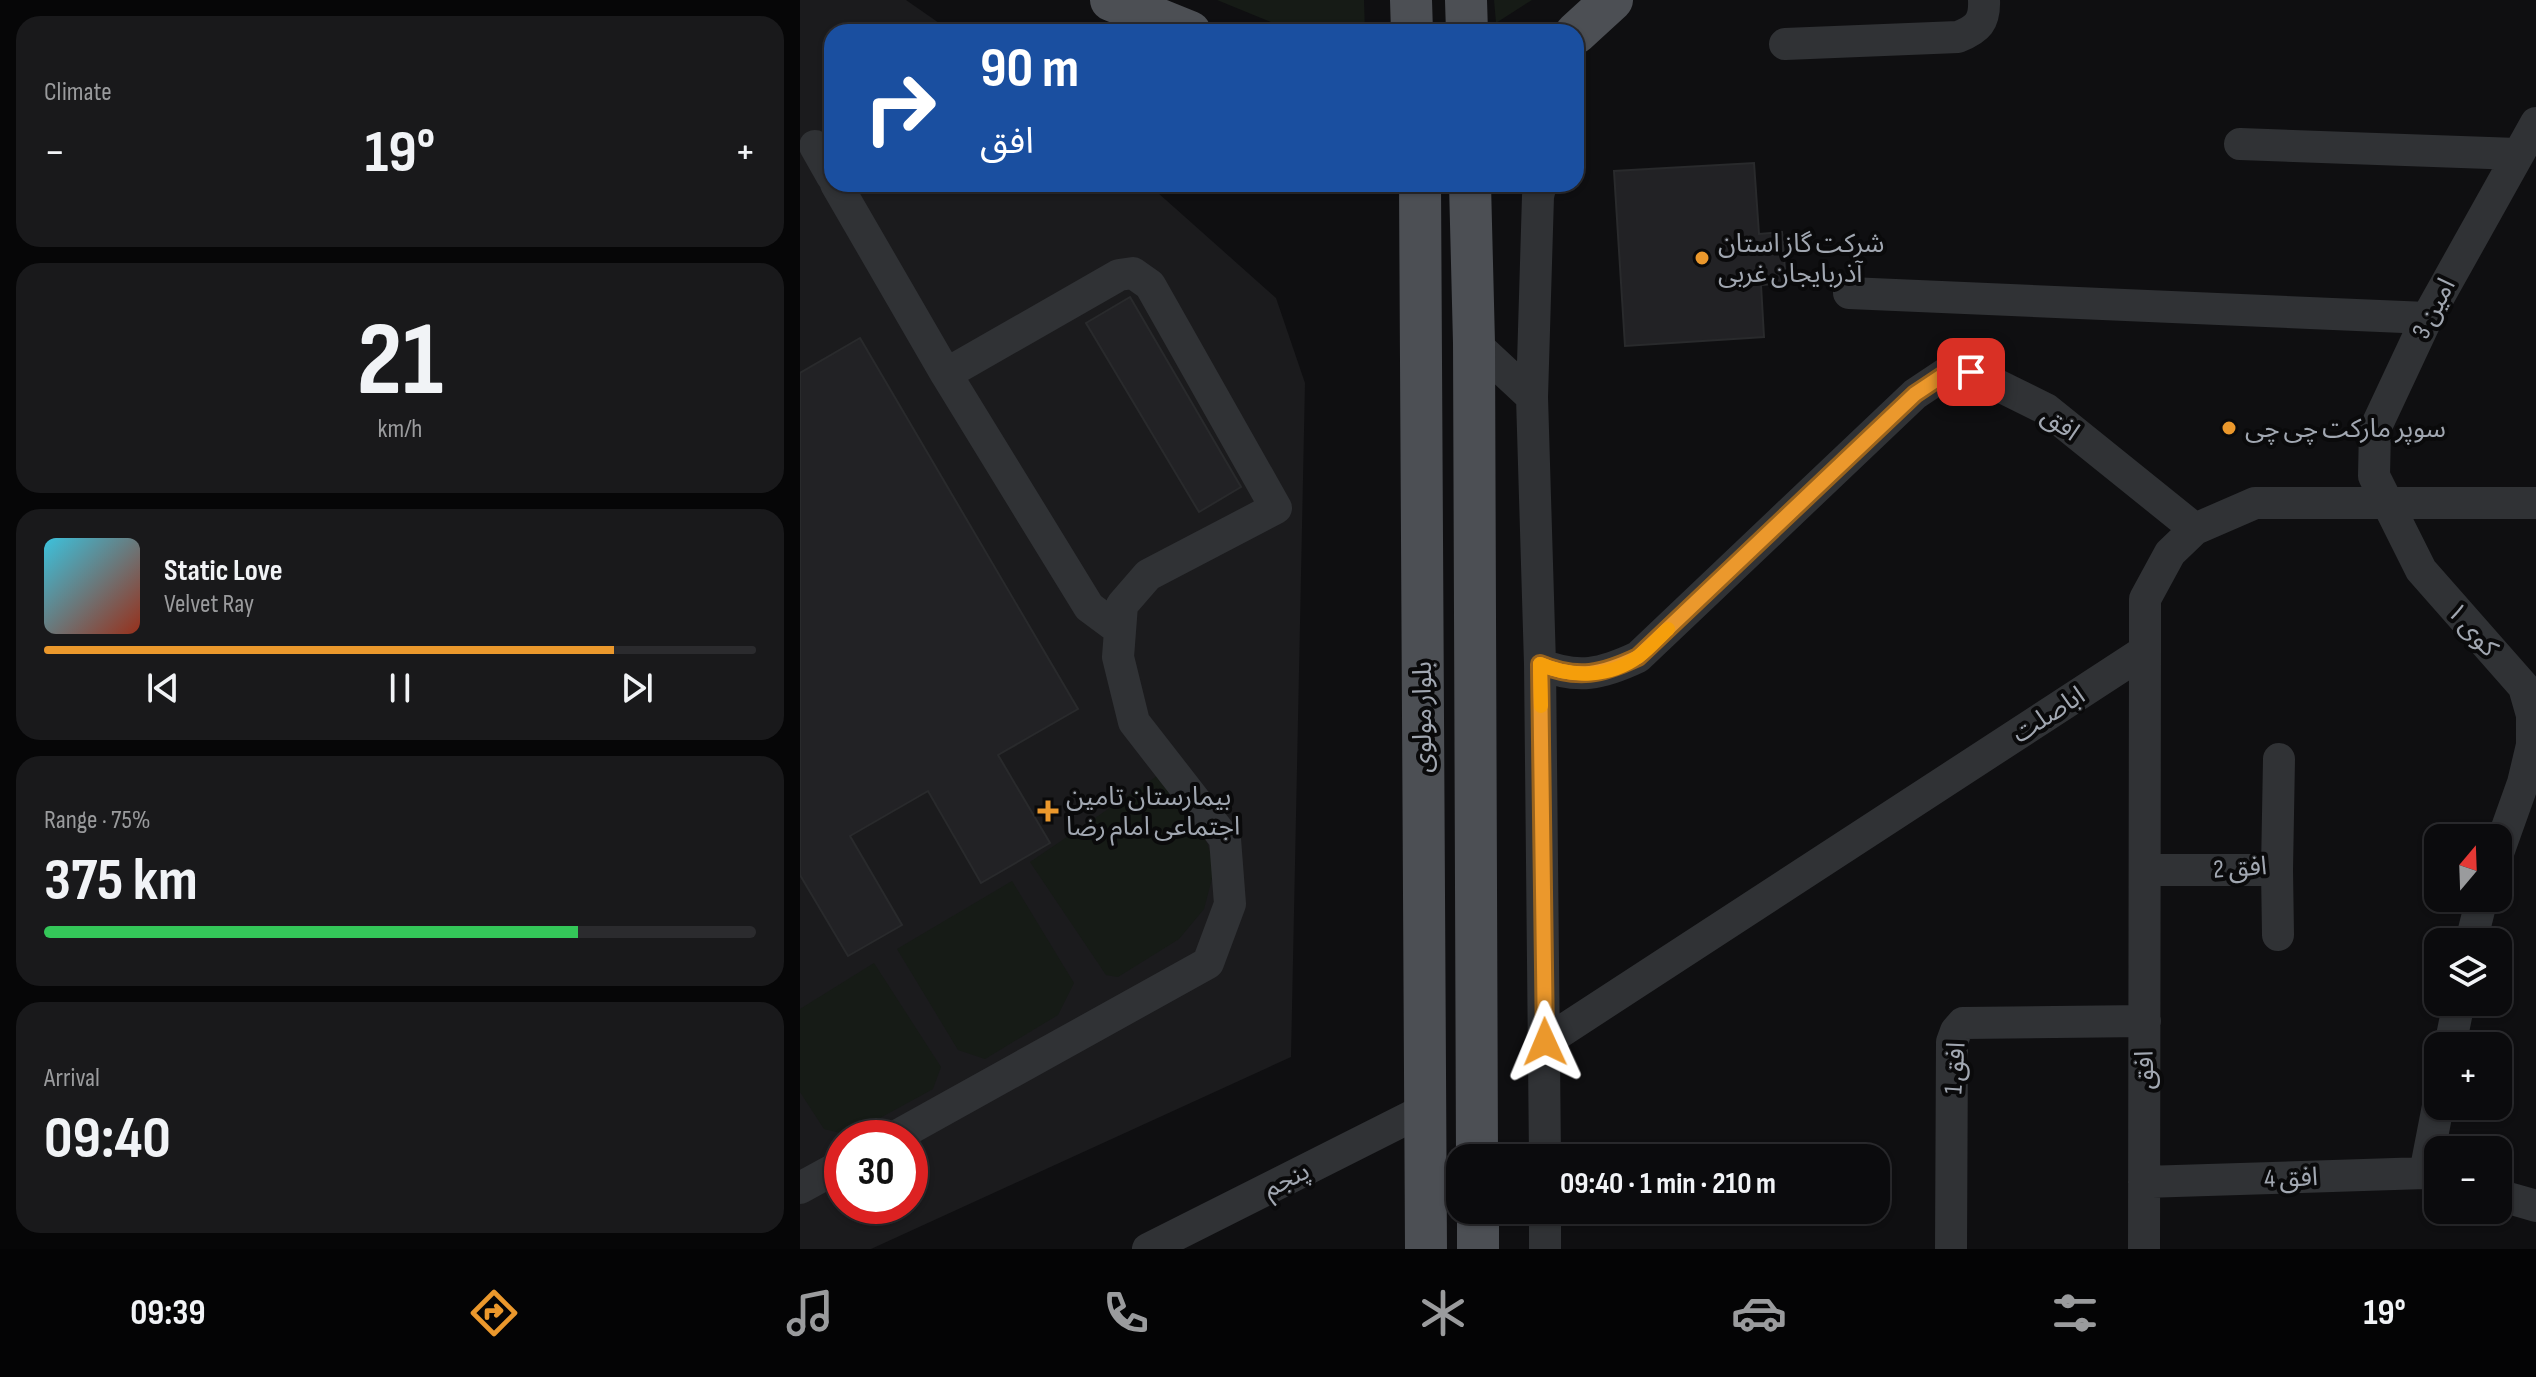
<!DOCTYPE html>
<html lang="en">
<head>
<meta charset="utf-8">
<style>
	:root { --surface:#0b0b0d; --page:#19191b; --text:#f1f3f6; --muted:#9a9b9d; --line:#2b2b2e; --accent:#eb982c }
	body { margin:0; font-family:"Sofia Sans Condensed","Noto Sans Arabic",sans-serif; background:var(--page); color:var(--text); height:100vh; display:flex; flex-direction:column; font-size:30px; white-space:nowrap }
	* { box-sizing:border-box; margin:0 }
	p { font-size:26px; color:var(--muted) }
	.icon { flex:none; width:44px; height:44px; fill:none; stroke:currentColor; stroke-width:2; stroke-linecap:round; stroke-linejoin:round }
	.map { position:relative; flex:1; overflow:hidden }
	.side { display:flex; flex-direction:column; gap:16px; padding:16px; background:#060607; width:800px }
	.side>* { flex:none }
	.hud { position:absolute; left:24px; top:24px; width:760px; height:168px; border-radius:24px; box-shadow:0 2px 6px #0004,0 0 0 2px var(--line); background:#1a4fa0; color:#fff; overflow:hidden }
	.needle { width:52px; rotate:19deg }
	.buttons { position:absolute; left:1624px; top:824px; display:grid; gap:16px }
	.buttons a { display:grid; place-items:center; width:88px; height:88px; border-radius:16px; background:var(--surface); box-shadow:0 2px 6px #0004,0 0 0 2px var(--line); font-size:40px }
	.speed { position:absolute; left:24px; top:1120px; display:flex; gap:16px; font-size:40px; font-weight:700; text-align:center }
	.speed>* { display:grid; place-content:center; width:104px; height:104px; border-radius:50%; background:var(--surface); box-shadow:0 2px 6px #0004,0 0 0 2px var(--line); line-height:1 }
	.speed .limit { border:12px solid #d22; background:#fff; color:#111 }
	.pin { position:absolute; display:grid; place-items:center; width:68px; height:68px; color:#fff; margin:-34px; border-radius:16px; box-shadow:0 4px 12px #0006 }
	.me { position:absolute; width:88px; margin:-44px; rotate:359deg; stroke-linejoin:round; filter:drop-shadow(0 0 6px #0008) }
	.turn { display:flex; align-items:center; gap:28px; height:168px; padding:0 24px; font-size:36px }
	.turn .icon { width:104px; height:104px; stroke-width:2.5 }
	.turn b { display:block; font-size:56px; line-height:68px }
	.big { font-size:60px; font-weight:700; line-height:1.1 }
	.side .card { flex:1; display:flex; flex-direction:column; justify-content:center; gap:12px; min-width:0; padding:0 28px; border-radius:24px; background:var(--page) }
	.side .dial { align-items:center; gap:0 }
	.dial b { font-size:104px; line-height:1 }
	.song { display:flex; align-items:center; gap:24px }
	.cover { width:96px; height:96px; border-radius:12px; background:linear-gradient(135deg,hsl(190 70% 55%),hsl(10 70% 35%)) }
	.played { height:8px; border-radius:4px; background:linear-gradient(90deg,var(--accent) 80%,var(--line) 80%) }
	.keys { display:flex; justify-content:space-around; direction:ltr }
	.heat { display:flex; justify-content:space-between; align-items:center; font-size:44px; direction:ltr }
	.charge { height:12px; border-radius:6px; background:linear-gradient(90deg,#34c759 75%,var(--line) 0) }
	.trip { position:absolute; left:646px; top:1144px; width:444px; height:80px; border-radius:24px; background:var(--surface); box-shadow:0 2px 6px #0004,0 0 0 2px var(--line); font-weight:700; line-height:80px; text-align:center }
	.tab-bar { display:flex; height:128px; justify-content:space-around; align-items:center; background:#040405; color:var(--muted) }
	.tab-bar .icon { width:56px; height:56px }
	.tab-bar .selected { color:var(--accent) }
	.tab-bar b { font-size:36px; color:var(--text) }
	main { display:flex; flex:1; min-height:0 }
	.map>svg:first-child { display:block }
	.built { fill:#1b1b1d; fill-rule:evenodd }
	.green { fill:#161b16 }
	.building { fill:#222225; stroke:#292a2c; stroke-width:2 }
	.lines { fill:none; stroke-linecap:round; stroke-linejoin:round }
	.minor { stroke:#303235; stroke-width:32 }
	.major { stroke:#4c4f54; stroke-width:42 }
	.route-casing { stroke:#99631d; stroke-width:20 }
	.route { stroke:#eb982c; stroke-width:14 }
	.slow { stroke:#f59e0b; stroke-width:14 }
	.poi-dot { fill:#eb982c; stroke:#0a0a0b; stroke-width:3 }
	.labels { text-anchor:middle; stroke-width:8; stroke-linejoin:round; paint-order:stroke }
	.poi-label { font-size:26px; fill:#a1a7b1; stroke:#0a0a0b; text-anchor:start }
	.street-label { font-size:26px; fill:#a1a7b1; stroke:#0a0a0b }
</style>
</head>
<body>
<main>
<section class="side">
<div class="card"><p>Climate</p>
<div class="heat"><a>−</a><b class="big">19°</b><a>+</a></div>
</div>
<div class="card dial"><b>21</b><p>km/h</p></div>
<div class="card">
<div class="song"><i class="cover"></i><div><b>Static Love</b><p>Velvet Ray</p></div></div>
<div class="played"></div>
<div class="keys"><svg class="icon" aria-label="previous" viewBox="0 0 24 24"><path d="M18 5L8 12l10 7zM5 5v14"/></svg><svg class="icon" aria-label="pause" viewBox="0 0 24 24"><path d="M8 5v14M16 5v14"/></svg><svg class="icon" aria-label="next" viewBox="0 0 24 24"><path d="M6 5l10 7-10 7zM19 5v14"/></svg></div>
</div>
<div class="card"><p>Range · 75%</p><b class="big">375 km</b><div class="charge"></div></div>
<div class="card"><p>Arrival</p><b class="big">09:40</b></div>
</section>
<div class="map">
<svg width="1736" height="1249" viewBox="0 0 1736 1249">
	<rect width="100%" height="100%" fill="#0f0f11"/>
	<path class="built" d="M 0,0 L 106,0 L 152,32 L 32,32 L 32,184 L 348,184 L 476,298 L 505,383 L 491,1057 L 71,1249 L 0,1249 ZM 42,1138 L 110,1138 L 110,1206 L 42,1206 Z"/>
	<path class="green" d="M 417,0 L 564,0 L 565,32 L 495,32 Z
		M 694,0 L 732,0 L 696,23 Z
		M 360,774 L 407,843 L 415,867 L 404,909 L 379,939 L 318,977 L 306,975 L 230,862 Z
		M 212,881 L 274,983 L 258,1015 L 185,1059 L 158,1050 L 97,949 Z
		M 74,963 L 141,1067 L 133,1089 L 49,1135 L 24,1129 L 0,1092 L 0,1009 Z"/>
	<path class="building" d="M 954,163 L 959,234 L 982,232 L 986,283 L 961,285 L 964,337 L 825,346 L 814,171 Z
		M 330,297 L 441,487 L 399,512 L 286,323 Z
		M 60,338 L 278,709 L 198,755 L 250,843 L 181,883 L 128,791 L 50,836 L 102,925 L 48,956 L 0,875 L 0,373 Z"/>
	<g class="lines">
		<path class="minor" d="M 985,44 L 1158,37 C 1178,29 1185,22 1184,0
			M 1440,144 L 1717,154
			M 15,146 L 32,176
			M 36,184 L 146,374 L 289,607 L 320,630
			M 741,184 L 738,196 L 732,397 L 740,664 L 745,1158
			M 1049,293 L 1627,318
			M 674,343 L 732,397
			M 740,664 C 778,680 802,674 838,657 L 1115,394 L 1145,374 L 1171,372 L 1246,409 L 1395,529
			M 1698,853 L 1723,783 L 1732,745 L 1732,715 L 1724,687 L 1621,570 L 1574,476 L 1575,429 L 1627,318 L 1736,123
			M 1345,870 L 1477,870 L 1479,759
			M 1477,870 L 1478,935
			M 1671,942 L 1682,898
			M 745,1042 L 1345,651 L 1345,599 L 1370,553 L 1395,529 L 1455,503 L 1736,503
			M 1650,1046 L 1659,1002
			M 93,1138 L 408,963 L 430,904 L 425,839 L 334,722 L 318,657 L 322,605 L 348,575 L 476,508 L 350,285 L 333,273 L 319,275 L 146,374
			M 1625,1173 L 1638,1106
			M 1344,1182 L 1625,1173 L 1638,1177
			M 0,1188 L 42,1165
			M 1698,1195 L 1736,1206
			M 745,1210 L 745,1249
			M 348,1249 L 624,1110
			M 1151,1249 L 1152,1042 L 1156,1031 L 1163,1023 L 1345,1021
			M 1344,1249 L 1345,651"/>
		<path class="major" d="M 311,0 L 390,32
			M 611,0 L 612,32
			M 666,0 L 667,32
			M 776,33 L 812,0
			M 620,184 L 626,1249
			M 670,184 L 674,343 L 677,1158
			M 678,1210 L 678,1249"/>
	</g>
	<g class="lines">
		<g class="route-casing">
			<path id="route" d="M 745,1042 L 740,664 C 778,680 802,674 838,657 L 1115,394 L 1145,374 L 1171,372"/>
		</g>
		<use href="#route" class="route"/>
		<path class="slow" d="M 741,706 L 740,664 C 772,678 810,678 839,656 C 849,649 858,638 868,629"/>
	</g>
	<g class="poi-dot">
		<circle cx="902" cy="258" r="8"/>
		<circle cx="1429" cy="428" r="8"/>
		<path d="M244 799h8v8h8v8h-8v8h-8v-8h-8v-8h8z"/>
	</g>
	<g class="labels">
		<g class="poi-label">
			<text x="918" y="252">شرکت گاز استان<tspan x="918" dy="30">آذربایجان غربی</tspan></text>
			<text x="1445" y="437">سوپر مارکت چی چی</text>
			<text x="266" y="805">بیمارستان تامین<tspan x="266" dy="30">اجتماعی امام رضا</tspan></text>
		</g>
		<g class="street-label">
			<text transform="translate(1633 308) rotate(-63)" y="9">امین 3</text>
			<text transform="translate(1261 423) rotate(36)" y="9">افق</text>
			<text transform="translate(1673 629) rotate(48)" y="9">کوی ۱</text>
			<text transform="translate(1248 714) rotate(-33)" y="9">اباصلت</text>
			<text transform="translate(622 717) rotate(-90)" y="9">بلوار مولوی</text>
			<text transform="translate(1440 867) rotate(-4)" y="9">افق 2</text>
			<text transform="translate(1154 1068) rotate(-86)" y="9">افق 1</text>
			<text transform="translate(1344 1070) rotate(-90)" y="9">افق</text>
			<text transform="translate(1491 1177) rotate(-2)" y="9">افق 4</text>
			<text transform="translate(486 1179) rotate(-27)" y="9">پنجم</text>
		</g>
	</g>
</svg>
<div class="buttons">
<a><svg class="needle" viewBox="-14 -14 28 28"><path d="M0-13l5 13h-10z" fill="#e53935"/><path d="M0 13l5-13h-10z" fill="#9a9b9d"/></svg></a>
<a><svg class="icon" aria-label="layers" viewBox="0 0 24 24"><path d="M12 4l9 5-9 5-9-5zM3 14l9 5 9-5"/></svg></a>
<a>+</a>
<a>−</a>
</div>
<div class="speed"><div class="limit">30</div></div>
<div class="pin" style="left:1171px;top:372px;background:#d93025"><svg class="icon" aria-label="arrive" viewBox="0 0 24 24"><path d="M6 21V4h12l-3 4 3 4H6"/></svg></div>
<svg class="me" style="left:745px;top:1042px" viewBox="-20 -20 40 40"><path d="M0-17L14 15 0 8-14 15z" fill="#eb982c" stroke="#fff" stroke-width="4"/></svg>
<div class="trip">09:40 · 1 min · 210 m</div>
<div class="hud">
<div class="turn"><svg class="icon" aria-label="right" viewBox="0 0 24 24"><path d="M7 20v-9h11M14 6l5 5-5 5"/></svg><div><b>90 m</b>افق</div></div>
</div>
</div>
</main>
<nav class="tab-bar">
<b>09:39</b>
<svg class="icon selected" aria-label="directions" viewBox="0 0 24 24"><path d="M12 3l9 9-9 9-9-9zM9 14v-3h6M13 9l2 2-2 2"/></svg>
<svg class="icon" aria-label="music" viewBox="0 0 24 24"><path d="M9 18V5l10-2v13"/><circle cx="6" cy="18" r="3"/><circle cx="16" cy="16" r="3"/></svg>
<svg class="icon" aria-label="phone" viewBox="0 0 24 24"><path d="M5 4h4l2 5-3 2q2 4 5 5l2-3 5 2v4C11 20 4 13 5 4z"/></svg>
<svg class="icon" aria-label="climate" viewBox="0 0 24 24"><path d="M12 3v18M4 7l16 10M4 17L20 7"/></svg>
<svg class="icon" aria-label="car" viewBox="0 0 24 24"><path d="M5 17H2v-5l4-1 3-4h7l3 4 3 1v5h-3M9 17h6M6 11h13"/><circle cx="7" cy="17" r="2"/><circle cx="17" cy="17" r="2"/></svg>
<svg class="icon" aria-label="filters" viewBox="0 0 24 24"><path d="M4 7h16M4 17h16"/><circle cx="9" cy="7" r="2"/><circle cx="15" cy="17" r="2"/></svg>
<b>19°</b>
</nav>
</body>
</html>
